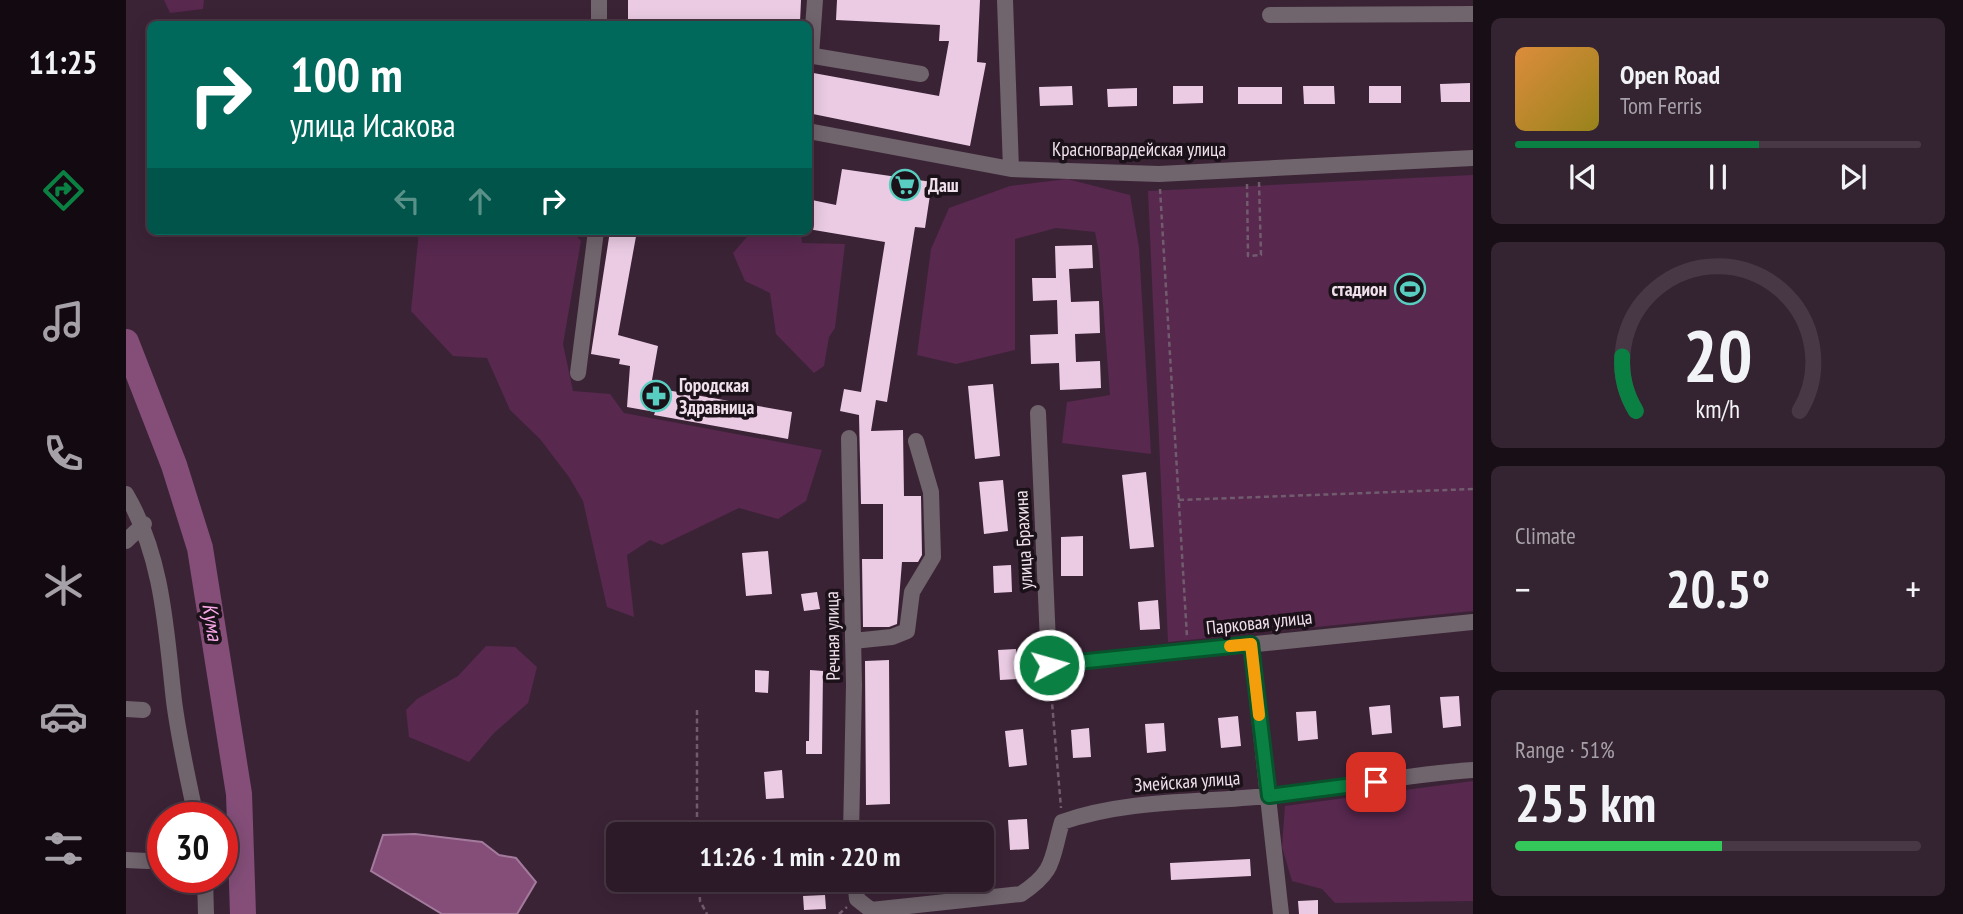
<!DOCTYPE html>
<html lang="en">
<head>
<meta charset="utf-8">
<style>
	:root { --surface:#2c1a28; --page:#342330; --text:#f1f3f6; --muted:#a6a1a8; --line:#483845; --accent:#0b8043 }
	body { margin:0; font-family:"PT Sans Narrow",sans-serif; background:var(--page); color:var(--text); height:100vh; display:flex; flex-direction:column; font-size:26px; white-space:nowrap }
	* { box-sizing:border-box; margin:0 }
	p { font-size:23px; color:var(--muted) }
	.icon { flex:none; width:38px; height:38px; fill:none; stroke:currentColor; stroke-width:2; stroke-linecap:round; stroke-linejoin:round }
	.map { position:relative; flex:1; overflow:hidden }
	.side { display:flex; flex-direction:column; gap:18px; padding:18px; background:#180e16; width:490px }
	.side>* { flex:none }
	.hud { position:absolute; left:21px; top:21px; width:665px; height:214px; border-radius:10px; box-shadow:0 4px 18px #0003,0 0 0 2px var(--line); background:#00695c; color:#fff; overflow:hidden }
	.speed { position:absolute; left:21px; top:802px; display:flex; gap:14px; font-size:35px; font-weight:700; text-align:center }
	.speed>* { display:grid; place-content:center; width:91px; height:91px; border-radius:50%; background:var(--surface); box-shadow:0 4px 18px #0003,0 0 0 2px var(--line); line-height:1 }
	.speed .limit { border:10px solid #d22; background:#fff; color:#111 }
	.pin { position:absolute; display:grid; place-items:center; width:60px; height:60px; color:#fff; margin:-30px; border-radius:14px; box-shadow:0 4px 10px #0006 }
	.me { position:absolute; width:77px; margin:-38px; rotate:84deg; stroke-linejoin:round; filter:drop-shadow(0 0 5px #0008) }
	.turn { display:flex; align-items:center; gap:24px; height:147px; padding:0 28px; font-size:32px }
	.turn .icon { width:91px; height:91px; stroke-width:2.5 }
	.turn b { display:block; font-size:49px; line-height:60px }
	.lanes { display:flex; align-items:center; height:66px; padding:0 28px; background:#0003; justify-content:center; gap:35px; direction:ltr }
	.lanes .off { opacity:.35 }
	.big { font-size:52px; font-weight:600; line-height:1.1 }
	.side .tile { flex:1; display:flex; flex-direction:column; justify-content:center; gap:10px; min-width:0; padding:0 24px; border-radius:10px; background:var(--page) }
	.side .dial { align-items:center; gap:0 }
	.dial svg { height:182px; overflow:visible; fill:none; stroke:var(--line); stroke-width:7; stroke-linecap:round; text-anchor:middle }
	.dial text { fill:var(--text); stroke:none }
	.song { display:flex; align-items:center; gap:21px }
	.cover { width:84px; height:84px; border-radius:10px; background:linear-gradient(135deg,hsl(30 70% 55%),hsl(50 70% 35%)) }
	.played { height:7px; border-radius:4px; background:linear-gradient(90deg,var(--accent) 60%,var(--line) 60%) }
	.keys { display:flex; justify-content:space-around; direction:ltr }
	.heat { display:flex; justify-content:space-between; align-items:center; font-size:38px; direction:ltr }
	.charge { height:10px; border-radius:5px; background:linear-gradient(90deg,#34c759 51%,var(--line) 0) }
	.trip { position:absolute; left:480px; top:822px; width:388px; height:70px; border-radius:10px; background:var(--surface); box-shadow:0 4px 18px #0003,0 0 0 2px var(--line); font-weight:600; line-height:70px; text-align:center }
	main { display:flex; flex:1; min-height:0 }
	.dock { display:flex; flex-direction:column; width:126px; justify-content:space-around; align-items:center; background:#120a10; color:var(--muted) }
	.dock .icon { width:49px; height:49px }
	.dock .current { color:var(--accent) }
	.dock b { font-size:32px; color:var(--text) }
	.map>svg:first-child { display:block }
	.green { fill:#58284f }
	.water { fill:#844e79; stroke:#a47a9c; stroke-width:2 }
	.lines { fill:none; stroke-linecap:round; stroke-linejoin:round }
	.river { stroke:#844e79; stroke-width:26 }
	.building { fill:#eacbe3 }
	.path { stroke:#715c6d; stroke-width:2.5; stroke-dasharray:5 3.5; stroke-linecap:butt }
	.minor { stroke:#70646d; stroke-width:16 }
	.route-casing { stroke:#07532c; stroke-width:18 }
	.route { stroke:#0b8043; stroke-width:12 }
	.slow { stroke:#f59e0b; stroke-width:12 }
	.labels { text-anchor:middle; stroke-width:7; stroke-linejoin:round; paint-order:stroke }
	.street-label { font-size:19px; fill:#f0e0ec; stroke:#1b1119 }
	.poi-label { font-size:19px; font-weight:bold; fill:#f0e0ec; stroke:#1b1119; text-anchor:start }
	.water-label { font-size:21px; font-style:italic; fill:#faaae9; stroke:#1b1119 }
</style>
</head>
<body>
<main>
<nav class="dock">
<b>11:25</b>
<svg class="icon current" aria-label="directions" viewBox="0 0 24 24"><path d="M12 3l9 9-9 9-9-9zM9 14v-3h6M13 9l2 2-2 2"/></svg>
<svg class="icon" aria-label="music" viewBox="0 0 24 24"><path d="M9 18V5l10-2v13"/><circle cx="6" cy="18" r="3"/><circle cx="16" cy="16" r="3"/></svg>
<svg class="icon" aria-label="phone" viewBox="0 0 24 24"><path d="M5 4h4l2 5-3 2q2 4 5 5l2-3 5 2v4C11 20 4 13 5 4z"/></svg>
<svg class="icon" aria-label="climate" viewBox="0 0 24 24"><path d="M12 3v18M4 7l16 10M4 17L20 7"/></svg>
<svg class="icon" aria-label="car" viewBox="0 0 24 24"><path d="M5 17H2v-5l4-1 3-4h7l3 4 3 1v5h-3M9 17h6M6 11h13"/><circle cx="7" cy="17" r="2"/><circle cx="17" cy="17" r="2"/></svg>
<svg class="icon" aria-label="filters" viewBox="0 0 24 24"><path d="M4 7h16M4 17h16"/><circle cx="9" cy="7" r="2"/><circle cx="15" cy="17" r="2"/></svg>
</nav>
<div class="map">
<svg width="1347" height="914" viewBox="0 0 1347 914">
	<rect width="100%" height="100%" fill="#3b2336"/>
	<path class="green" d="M 38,0 L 78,0 L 77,9 L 44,13 Z
		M 1347,175 L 1347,611 L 1042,642 L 1022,191 Z
		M 941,179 L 1004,195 L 1013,248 L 1025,454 L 936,443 L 941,402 L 984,395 L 973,253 L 969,232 L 930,228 L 889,239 L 889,350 L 830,364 L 791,355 L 805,249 L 823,208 L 884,186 Z
		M 293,231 L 446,231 L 455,241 L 437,344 L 447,391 L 484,394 L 498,413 L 696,450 L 680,501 L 652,519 L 613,508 L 536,545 L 524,540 L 501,555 L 508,617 L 481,607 L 457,501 L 443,477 L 414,439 L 384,410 L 361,358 L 327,356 L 285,311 Z
		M 626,231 L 675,231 L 676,243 L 719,244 L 709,328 L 703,337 L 698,366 L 688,373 L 650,334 L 644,293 L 619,281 L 607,253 Z
		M 360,646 L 389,647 L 411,667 L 402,703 L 368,733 L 343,762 L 283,737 L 280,710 L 291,699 L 332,676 Z
		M 1347,781 L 1347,901 L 1209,903 L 1196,889 L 1166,881 L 1156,847 L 1159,806 Z"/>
	<path class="water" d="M 289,834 L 356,842 L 373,855 L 390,858 L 410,882 L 391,914 L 316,914 L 245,871 L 257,835 Z"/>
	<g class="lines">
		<path class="river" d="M 0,342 L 48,465 L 74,548 L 113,794 L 117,914"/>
	</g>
	<path class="building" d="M 502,0 L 675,0 L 674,22 L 527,19 L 527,24 L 502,24 Z
		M 711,0 L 854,0 L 851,62 L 860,63 L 844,146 L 682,113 L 682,72 L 813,96 L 823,41 L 813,41 L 814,25 L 710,20 Z
		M 1344,83 L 1344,102 L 1315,102 L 1314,84 Z
		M 946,86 L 947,105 L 914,106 L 913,87 Z
		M 1047,86 L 1077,86 L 1077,103 L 1047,104 Z
		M 1177,86 L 1208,86 L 1209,104 L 1178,104 Z
		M 1243,86 L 1275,86 L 1275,103 L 1243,103 Z
		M 1112,87 L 1156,87 L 1156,104 L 1112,104 Z
		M 1011,88 L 1011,106 L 982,107 L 981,89 Z
		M 716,169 L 806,182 L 799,228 L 789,227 L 761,402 L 750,400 L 745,431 L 777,430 L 778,496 L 795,496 L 796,555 L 792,562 L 776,562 L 771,624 L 763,627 L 737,627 L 736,559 L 757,559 L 757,504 L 735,504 L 733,415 L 714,411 L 718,389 L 735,392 L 759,242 L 682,229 L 686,200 L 710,205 Z
		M 484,231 L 511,231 L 492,335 L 532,346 L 526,380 L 531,381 L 529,388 L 666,412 L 662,439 L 528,415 L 529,412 L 501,407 L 504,366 L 493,364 L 494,359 L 465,354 Z
		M 966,245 L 967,268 L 943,269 L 945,302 L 973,301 L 974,333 L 949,334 L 950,362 L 974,361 L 975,388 L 934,390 L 933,363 L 905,364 L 904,335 L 932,334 L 931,300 L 907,301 L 906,278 L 930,278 L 929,246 Z
		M 867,384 L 874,456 L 849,459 L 842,386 Z
		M 1020,472 L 1028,547 L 1004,549 L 996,475 Z
		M 877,480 L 882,531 L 858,534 L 853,482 Z
		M 957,536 L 957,576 L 935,576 L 935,537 Z
		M 642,551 L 646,594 L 620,596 L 616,553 Z
		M 885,565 L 886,592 L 868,593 L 867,566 Z
		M 691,592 L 694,609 L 678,611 L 675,594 Z
		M 1032,600 L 1034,629 L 1014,630 L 1012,602 Z
		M 890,649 L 892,679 L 874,680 L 872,650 Z
		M 763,660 L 764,804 L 740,805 L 739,661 Z
		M 629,670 L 643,671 L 642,693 L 629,692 Z
		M 684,670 L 697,671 L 696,754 L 680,754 L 680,741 L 683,741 Z
		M 1333,696 L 1335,726 L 1317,728 L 1314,697 Z
		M 1264,705 L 1266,733 L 1246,735 L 1243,707 Z
		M 1190,711 L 1192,739 L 1172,741 L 1170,712 Z
		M 1112,716 L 1115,746 L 1095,748 L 1092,718 Z
		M 1038,723 L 1040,751 L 1021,753 L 1019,724 Z
		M 963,728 L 965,757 L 947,758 L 945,730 Z
		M 897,729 L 901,765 L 883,767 L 879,731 Z
		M 656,770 L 658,798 L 640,799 L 638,772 Z
		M 901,819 L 903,849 L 884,850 L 882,820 Z
		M 684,820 L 699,820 L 700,833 L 684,833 Z
		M 1124,859 L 1125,876 L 1045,880 L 1044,863 Z
		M 699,895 L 700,909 L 678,910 L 677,896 Z
		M 1192,900 L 1192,914 L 1173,914 L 1172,901 Z"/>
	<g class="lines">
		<path class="path" d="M 1121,184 L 1122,256 L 1135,255 L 1133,182
			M 1034,189 L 1061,637
			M 1053,500 L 1347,489
			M 924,679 L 935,808
			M 571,710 L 571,835
			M 573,880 L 574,901 L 581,914
			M 713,914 L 721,907"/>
		<path class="minor" d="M 473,0 L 473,24
			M 879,0 L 885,169
			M 1144,15 L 1347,14
			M 682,55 L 795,74
			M 685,55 L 689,0
			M 682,131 L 885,169 L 1033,174 L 1347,158
			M 452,373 L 470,231
			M 912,413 L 923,665 L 1347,622
			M 723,438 L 728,685 L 725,835
			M 0,494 C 37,557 40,630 48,701 C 53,740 62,779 70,817
			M 0,541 L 18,524
			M 727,641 L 766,637 L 781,631 L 786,592 L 807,557 L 805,492 L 790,441
			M 1125,644 L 1155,914
			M 0,709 L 17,710
			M 0,860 L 22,861
			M 79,877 L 80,914
			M 729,880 L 731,899 L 745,910 L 895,894 C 930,871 925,859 936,822 C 1002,799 1073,803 1141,796 C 1210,790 1278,774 1347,770"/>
	</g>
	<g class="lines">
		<g class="route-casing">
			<path id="route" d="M 923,665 L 1125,644 L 1143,796 L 1250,782"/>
		</g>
		<use href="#route" class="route"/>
		<path class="slow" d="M 1104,646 L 1125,644 L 1133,715"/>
	</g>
	<defs>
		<g id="supermarket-ring" transform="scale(1.575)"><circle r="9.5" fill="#1b1119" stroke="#58cec0" stroke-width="1.5"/><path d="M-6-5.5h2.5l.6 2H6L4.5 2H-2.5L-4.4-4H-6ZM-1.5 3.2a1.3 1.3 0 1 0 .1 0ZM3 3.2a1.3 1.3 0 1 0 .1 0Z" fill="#58cec0"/></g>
		<g id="stadium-ring" transform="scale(1.575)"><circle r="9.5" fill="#1b1119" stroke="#58cec0" stroke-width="1.5"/><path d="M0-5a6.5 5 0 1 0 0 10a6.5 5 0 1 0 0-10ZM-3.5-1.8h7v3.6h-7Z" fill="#58cec0"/></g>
		<g id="pharmacy-ring" transform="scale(1.575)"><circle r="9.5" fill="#1b1119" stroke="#58cec0" stroke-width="1.5"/><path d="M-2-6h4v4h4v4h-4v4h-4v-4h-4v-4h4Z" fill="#58cec0"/></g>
	</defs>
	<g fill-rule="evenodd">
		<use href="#supermarket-ring" x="779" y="185"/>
		<use href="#stadium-ring" x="1284" y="289"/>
		<use href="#pharmacy-ring" x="530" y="396"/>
	</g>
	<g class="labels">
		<g class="street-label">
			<text x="1013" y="156">Красногвардейская улица</text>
			<text transform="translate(897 540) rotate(-93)" y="7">улица Брахина</text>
			<text transform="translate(1133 622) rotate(-6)" y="7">Парковая улица</text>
			<text transform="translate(706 636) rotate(-91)" y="7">Речная улица</text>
			<text transform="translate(1061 781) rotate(-4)" y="7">Змейская улица</text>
		</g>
		<g class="poi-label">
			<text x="802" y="192">Даш</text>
			<text x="1261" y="296" text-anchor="end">стадион</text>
			<text x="553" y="392">Городская<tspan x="553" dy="22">Здравница</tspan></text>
		</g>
		<g class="water-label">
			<text transform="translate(86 622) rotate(81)" y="7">Кума</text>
		</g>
	</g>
</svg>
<div class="speed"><div class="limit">30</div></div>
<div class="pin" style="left:1250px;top:782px;background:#d93025"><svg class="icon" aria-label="arrive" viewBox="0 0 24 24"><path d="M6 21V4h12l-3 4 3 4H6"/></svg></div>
<svg class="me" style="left:923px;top:665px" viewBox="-20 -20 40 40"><circle r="17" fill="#0b8043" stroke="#fff" stroke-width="3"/><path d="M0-11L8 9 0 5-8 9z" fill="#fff"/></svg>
<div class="trip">11:26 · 1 min · 220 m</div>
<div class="hud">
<div class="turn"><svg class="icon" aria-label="right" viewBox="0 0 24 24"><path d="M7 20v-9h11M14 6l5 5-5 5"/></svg><div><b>100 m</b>улица Исакова</div></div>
<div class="lanes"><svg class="icon off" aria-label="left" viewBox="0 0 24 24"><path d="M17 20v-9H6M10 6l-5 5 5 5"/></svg><svg class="icon off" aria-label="ahead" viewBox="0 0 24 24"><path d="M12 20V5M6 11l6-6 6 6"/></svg><svg class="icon" aria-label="right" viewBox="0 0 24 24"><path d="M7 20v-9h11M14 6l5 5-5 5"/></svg></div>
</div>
</div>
<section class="side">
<div class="tile">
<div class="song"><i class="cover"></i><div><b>Open Road</b><p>Tom Ferris</p></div></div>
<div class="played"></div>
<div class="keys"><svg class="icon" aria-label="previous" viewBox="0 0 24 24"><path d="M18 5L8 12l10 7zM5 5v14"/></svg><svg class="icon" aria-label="pause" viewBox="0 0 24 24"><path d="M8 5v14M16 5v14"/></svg><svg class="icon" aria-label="next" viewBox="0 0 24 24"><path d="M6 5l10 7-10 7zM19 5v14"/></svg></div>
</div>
<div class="tile dial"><svg viewBox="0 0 100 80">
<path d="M14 69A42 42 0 1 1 86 69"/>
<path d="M14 69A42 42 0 0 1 8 45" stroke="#0b8043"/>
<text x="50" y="56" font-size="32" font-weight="700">20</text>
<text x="50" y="72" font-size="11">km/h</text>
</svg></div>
<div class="tile"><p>Climate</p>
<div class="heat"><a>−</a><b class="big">20.5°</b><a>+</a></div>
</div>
<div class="tile"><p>Range · 51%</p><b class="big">255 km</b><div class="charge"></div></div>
</section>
</main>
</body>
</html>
